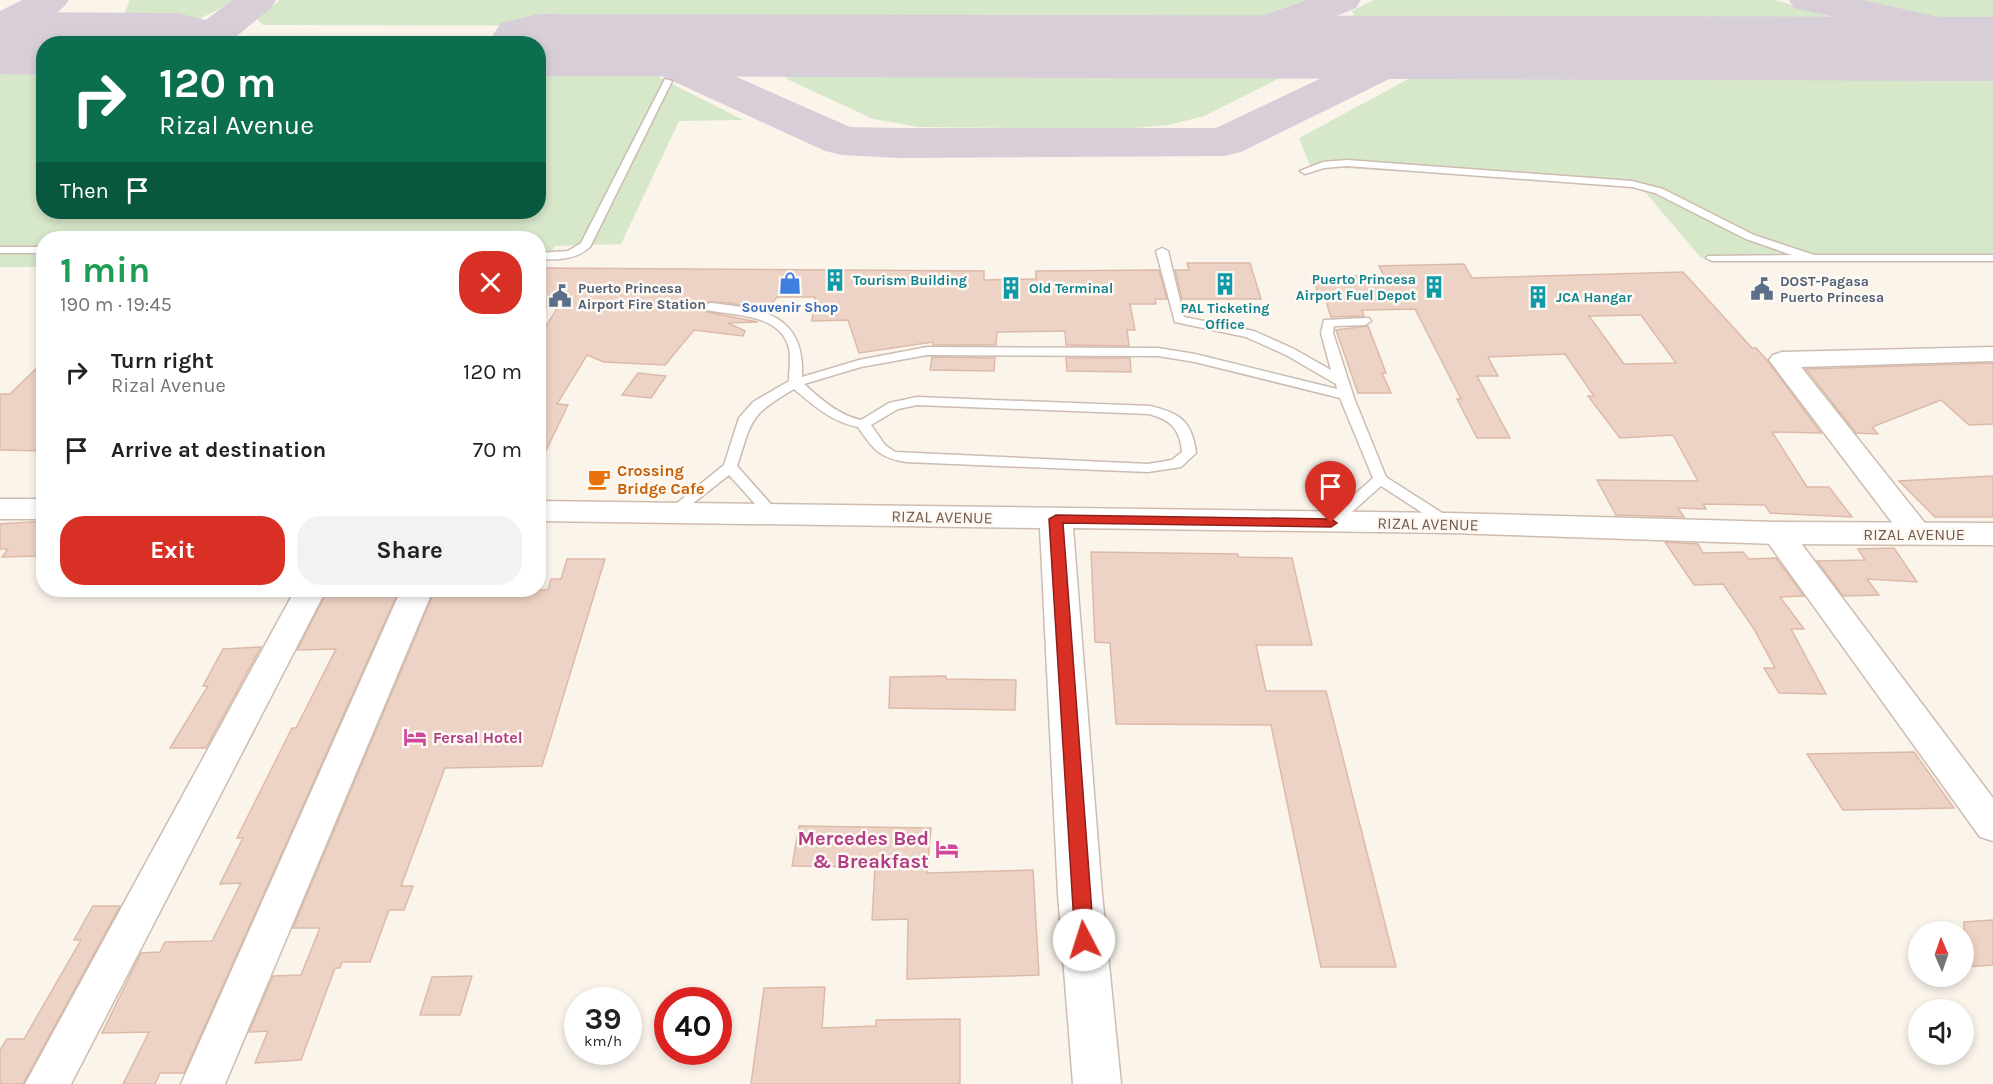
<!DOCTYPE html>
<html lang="en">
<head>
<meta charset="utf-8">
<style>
  :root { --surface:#fff; --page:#f2f2f2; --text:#202124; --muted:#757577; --accent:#d93025 }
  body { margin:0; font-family:Karla,sans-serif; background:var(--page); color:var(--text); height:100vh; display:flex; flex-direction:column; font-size:22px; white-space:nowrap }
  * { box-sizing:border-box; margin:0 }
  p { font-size:20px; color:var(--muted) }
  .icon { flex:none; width:33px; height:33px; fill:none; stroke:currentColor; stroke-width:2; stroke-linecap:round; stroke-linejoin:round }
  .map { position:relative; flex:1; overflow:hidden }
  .drawer { position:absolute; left:36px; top:231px; width:510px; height:366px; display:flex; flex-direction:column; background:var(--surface); border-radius:24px; box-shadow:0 3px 9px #0003 }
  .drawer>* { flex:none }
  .guide { position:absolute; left:36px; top:36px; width:510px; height:183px; border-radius:24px; box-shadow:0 3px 9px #0003; background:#0b6e4f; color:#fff; overflow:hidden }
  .needle { width:39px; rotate:358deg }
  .tools { position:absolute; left:1908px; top:921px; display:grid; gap:12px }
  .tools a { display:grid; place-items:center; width:66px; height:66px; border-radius:50%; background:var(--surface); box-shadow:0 3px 9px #0003; font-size:30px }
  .speed { position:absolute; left:564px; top:987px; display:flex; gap:12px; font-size:30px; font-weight:700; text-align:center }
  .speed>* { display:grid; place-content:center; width:78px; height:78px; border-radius:50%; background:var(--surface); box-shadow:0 3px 9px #0003; line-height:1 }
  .speed small { font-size:15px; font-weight:400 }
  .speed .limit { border:9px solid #d22; background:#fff; color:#111 }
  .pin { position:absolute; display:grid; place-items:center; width:51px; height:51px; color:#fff; margin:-62px -26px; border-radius:50% 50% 50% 0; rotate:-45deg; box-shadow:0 0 6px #0007 }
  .pin .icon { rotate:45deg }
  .me { position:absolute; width:66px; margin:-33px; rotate:355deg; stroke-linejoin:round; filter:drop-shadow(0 0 4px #0008) }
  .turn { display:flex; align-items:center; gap:21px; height:126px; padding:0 24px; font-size:27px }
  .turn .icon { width:78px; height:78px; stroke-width:2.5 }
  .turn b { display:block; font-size:42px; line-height:51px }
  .then { display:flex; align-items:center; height:57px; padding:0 24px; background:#0003; gap:12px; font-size:22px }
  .round { display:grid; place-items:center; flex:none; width:63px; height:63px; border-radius:24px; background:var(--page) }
  .overview { display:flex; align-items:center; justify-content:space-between; height:102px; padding:0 24px }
  h1 { font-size:36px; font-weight:700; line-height:45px; color:#1e9e55 }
  .primary-button { display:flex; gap:12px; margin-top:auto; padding:12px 24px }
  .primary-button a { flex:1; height:69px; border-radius:24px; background:var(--accent); color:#fff; font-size:24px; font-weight:700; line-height:69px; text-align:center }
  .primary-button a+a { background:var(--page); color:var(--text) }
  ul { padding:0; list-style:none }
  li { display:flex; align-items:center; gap:18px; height:78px; padding:0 24px }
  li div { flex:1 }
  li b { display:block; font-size:22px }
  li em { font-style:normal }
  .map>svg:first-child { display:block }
</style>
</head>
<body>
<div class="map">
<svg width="1993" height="1084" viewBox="0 0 1993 1084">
  <rect width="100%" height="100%" fill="#faf4eb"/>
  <g fill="#d7e7ca">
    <path d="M130 0H232C196 27 172 25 129 25L125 12Z"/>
    <path d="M280 0H1307L1231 27 263 25 258 20 259 17Z"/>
    <path d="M1374 0H1774L1825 14 1835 24 1809 29 1395 27 1374 26 1355 18 1352 11Z"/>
    <path d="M1846 0H1993V27L1948 22Z"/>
    <path d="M0 63H43L44 212H538L539 65 639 67 743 120 679 121 621 244 555 246 543 265H539L538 238H44L43 267H0Z"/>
    <path d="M823 66 1249 68 1271 71 1280 78 1204 116 1169 125 1124 129 919 127 873 119 787 79V75L797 69Z"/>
    <path d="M1449 68 1993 71V260L1701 258 1640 186 1310 166 1299 138 1414 76Z"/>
  </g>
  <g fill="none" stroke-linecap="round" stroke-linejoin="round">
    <g fill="#d8ced8" fill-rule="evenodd">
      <path d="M22 0H69C55 21 24 31 0 37V11Z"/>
      <path d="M232 0H276L271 8 227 44H180L186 35Z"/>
      <path d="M1307 0H1361L1356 8 1281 39 1229 56 1214 60 1199 56 1193 47 1199 38Z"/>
      <path d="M1789 0H1862L1993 29V53L1794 8Z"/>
      <path d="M629 32 644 36 850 127 899 128H1216L1404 39 1419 35 1434 39 1440 48 1434 57 1241 152 1224 156 899 158 842 155 825 151 614 54 608 45 614 36Z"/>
    </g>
    <g fill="#d8ced8" fill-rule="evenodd">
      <path d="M0 12 177 13 214 22 229 44H44V75L0 74Z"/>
      <path d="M538 14 1993 17V81L538 76V44H487L501 23Z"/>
    </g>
  </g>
  <g fill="#edd3c5" stroke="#ddbaa8" stroke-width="1.5" fill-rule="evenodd">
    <path d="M1187 263H1250L1261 299H1182L1175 270H1189Z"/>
    <path d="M1464 264 1472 278 1683 272 1752 348H1756L1767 360 1821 433 1772 432 1807 487H1829L1852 517 1770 513 1765 505 1703 504 1706 509 1678 508 1684 517 1616 515 1597 480 1698 481 1673 435 1620 438 1588 396H1594L1565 354 1488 357 1498 376H1477L1510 438H1477L1457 399H1461L1415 309 1362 310 1364 316 1331 317 1325 298H1320L1312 276H1384L1379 266ZM1641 315 1676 363 1624 364 1589 316Z"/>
    <path d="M538 268 984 271V280L1036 279V271L1159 270 1167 299H1155L1156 304H1130L1135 330H1127L1129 346 1066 345 1065 331 997 332 996 345H933V342L859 353 848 320 812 321 815 297H777L766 311 730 303 706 302 707 312 758 322 728 323 745 331 743 336 694 330 665 365 604 362 587 355 557 404 568 405 538 467V339L558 307H538Z"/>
    <path d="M1368 326 1386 373H1382L1391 393H1358L1336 330Z"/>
    <path d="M932 357 995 358 994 371 930 370Z"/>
    <path d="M1066 358H1130L1131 372 1067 371Z"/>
    <path d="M44 361V451L0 450V394H10Z"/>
    <path d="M1993 363V424L1969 425 1941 400 1872 427 1878 434 1856 433 1806 369Z"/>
    <path d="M638 373 666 376 651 398 622 395Z"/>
    <path d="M1993 476V517H1935L1899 481Z"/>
    <path d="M44 521V556L2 557 8 549H0V524Z"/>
    <path d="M1665 542 1698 544 1703 553 1743 552 1749 559 1776 558 1804 596 1780 597 1804 629H1791L1826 694 1779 693 1764 668H1775L1754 629 1723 584 1694 585Z"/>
    <path d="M1894 548 1917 582 1867 579 1879 595 1843 596 1817 561 1865 560 1858 549Z"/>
    <path d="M1091 552 1238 554V557L1292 558 1312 645H1256L1266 691H1326L1396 967H1321L1271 725 1116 724 1110 643 1095 642Z"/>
    <path d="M567 559H605L542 766 445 768 401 886H413L404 910H389L370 962H342L340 968H335L301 1060 255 1063 268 1031 249 1032 273 976 301 975 320 928H293L435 590H548L551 579H561Z"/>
    <path d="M328 590H399L184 1073H160L155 1084H123L149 1032 102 1033 141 953 160 952 165 942 212 941 241 883 220 884 243 838H237L292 728H296L336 649 297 650Z"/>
    <path d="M261 647 206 748H170L208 686H203L223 649Z"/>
    <path d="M946 676V679L1016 680 1015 710 889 708 890 677Z"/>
    <path d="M1914 752 1954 808 1843 810 1807 754Z"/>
    <path d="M799 826 931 828 927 873 1033 870 1039 975 907 979 908 919 872 920 875 867 792 866Z"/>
    <path d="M93 906H120L23 1084H0V1050L7 1039H24L81 940H74Z"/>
    <path d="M1993 920V965L1964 967V922Z"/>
    <path d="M472 976 460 1015H420L432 977Z"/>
    <path d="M825 987 822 1028 876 1026V1020L960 1019V1084H751L764 988Z"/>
  </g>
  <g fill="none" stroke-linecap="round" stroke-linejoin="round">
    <g stroke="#ccbcb1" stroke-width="3">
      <g id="lane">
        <path d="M665 79 672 81 590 247C576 260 557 260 538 259V253L568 251 581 243Z"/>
        <path d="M1347 160 1632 181 1663 189 1754 235 1814 255H1993V261H1712L1706 258 1708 256 1792 255 1746 239 1655 193 1632 187 1347 166 1324 168 1305 174 1300 171 1323 162Z"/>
        <rect x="0" y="247" width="44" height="6"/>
        <path d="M1162 248 1168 251 1184 317 1254 331 1294 349 1331 370 1321 333 1324 320 1369 318 1371 321 1365 325 1334 326 1333 333 1354 398 1386 477 1453 520 1455 523 1453 526H1443L1381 486 1336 526H1326L1324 523 1326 520 1373 478 1340 398 1195 362 1158 356 927 355 861 367 804 384C821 399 838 415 861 420L889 403 917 397 1150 406C1180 413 1192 421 1196 453L1181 467 1148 472 906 462C878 457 874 450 858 427 832 422 814 406 794 389 749 416 753 417 737 466L777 511 779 514 777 517H767L729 475 678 515 673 517 666 512 724 465 739 418 753 402 789 381C789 370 791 359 789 348 780 313 734 316 707 310V304L711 303C763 309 805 314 802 377L859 360 927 347 1158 348 1195 354 1337 389 1336 384 1286 355 1246 337 1175 322 1156 251ZM917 405 1149 414C1171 420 1180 429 1182 452L1172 460 1148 464 895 452 885 445 871 425 898 409Z"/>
      </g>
    </g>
    <g stroke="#ccbcb1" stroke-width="3">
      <g id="street">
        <path d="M1993 347V361L1801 367 1928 527 1932 534 1928 541 1917 544 1906 541 1769 360 1773 355 1782 352Z"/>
        <path d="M1777 523 1788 526 1993 798V841L1980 837 1766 540 1762 533 1766 526Z"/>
        <path d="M295 590H326L71 1084H25Z"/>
        <path d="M401 590H433L225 1084H181Z"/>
      </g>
    </g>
    <g stroke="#cebcaf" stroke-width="3">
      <g id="secondary">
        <rect x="0" y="499" width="44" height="20"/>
        <path d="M538 501 1449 513 1777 522 1993 523V545L1777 544 1449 533 1073 528 1102 894 1121 1084H1073L1058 894 1040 528 538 521Z"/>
      </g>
    </g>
    <use href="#lane" fill="#fff" fill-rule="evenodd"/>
    <use href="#street" fill="#fff" fill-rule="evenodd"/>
    <use href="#secondary" fill="#fff" fill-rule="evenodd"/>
  </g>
  <path fill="#d93025" stroke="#8d1f18" stroke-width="1.5" d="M1056 515 1331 519 1337 523 1331 527 1063 523 1094 940 1091 945 1084 948 1078 945 1075 940 1049 519Z"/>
  <defs>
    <g id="building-bare" transform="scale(1.8)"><path d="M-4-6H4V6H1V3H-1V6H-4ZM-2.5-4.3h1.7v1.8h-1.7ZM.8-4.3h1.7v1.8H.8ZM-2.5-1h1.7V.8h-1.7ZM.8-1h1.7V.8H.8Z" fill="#0f9aa8" stroke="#fdf8f1" stroke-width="2.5" paint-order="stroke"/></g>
    <g id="shop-bare" transform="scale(1.8)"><path d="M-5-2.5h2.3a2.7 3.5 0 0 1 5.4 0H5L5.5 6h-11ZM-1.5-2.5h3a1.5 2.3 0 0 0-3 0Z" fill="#3f7fe0" stroke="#fdf8f1" stroke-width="2.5" paint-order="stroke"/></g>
    <g id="civic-bare" transform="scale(1.8)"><path d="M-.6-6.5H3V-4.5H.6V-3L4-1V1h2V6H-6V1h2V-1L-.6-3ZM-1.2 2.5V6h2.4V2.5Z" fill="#5c6f8a" stroke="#fdf8f1" stroke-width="2.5" paint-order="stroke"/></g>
    <g id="cafe-bare" transform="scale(1.8)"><path d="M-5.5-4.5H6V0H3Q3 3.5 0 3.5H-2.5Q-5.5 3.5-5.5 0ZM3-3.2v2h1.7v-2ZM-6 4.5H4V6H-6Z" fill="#e8710a" stroke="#fdf8f1" stroke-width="2.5" paint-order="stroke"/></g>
    <g id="hotel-bare" transform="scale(1.8)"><path d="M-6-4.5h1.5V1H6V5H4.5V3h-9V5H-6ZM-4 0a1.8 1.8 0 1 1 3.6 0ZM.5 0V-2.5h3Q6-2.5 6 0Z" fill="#d1479c" stroke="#fdf8f1" stroke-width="2.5" paint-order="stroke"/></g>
  </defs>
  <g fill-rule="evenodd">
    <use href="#building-bare" x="835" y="280"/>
    <use href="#shop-bare" x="790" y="283"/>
    <use href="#building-bare" x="1225" y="284"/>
    <use href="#building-bare" x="1434" y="287"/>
    <use href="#building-bare" x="1011" y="288"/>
    <use href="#civic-bare" x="1762" y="289"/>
    <use href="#civic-bare" x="560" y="296"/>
    <use href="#building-bare" x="1538" y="297"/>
    <use href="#cafe-bare" x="599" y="479"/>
    <use href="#hotel-bare" x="415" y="737"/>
    <use href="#hotel-bare" x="947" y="849"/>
  </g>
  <g text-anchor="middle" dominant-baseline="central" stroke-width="5" stroke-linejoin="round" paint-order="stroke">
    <g font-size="14" font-weight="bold" fill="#0d838f" stroke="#fdf8f1" text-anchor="start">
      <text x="1416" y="279" text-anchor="end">Puerto Princesa<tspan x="1416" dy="16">Airport Fuel Depot</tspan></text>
      <text x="853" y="280">Tourism Building</text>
      <text x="1029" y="288">Old Terminal</text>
      <text x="1556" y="297">JCA Hangar</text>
      <text x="1225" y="308" text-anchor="middle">PAL Ticketing<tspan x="1225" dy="16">Office</tspan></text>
    </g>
    <g font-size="14" font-weight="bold" fill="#4e5e75" stroke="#fdf8f1" text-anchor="start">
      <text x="1780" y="281">DOST-Pagasa<tspan x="1780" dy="16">Puerto Princesa</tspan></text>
      <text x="578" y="288">Puerto Princesa<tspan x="578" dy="16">Airport Fire Station</tspan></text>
    </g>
    <g font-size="14" font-weight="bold" fill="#366cbe" stroke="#fdf8f1">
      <text x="790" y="307">Souvenir Shop</text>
    </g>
    <g font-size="16" font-weight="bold" fill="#c56008" stroke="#fdf8f1" text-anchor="start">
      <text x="617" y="470">Crossing<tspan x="617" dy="18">Bridge Cafe</tspan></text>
    </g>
    <g font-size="16" fill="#735b50" stroke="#fdf8f1">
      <text transform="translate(942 517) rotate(1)">RIZAL AVENUE</text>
      <text transform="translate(1428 524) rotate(1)">RIZAL AVENUE</text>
      <text x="1914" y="534">RIZAL AVENUE</text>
    </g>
    <g font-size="16" font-weight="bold" fill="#b23c85" stroke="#fdf8f1" text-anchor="start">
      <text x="433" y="737">Fersal Hotel</text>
    </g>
    <g font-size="20" font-weight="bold" fill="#b23c85" stroke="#fdf8f1" text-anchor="end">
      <text x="929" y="838">Mercedes Bed<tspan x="929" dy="23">&amp; Breakfast</tspan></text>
    </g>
  </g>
</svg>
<div class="tools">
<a><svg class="needle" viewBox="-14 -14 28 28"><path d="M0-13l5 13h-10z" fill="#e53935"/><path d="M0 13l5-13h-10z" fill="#757577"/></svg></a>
<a><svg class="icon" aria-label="sound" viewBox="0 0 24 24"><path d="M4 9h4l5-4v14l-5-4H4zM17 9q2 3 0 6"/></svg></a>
</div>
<div class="speed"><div>39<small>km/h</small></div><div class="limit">40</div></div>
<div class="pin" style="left:1331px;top:523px;background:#d93025"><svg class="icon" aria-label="arrive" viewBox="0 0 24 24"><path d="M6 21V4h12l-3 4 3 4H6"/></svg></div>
<svg class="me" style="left:1084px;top:940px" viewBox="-20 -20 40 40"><circle r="19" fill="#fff"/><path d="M0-13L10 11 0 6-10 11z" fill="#d93025"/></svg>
<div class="guide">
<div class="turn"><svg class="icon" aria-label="right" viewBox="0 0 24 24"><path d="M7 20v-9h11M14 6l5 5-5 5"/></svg><div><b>120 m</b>Rizal Avenue</div></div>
<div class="then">Then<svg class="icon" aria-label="arrive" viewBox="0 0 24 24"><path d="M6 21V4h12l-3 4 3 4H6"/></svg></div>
</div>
<section class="drawer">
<div class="overview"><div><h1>1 min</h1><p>190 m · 19:45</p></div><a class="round" style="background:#d93025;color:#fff"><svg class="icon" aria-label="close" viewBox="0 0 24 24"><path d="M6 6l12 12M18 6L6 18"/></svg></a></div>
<ul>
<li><svg class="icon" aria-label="right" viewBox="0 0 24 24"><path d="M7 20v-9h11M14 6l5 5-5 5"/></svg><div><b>Turn right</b><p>Rizal Avenue</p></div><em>120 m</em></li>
<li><svg class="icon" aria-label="arrive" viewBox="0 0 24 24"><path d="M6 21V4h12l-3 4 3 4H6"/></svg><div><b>Arrive at destination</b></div><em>70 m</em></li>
</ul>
<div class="primary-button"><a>Exit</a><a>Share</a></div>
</section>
</div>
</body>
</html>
